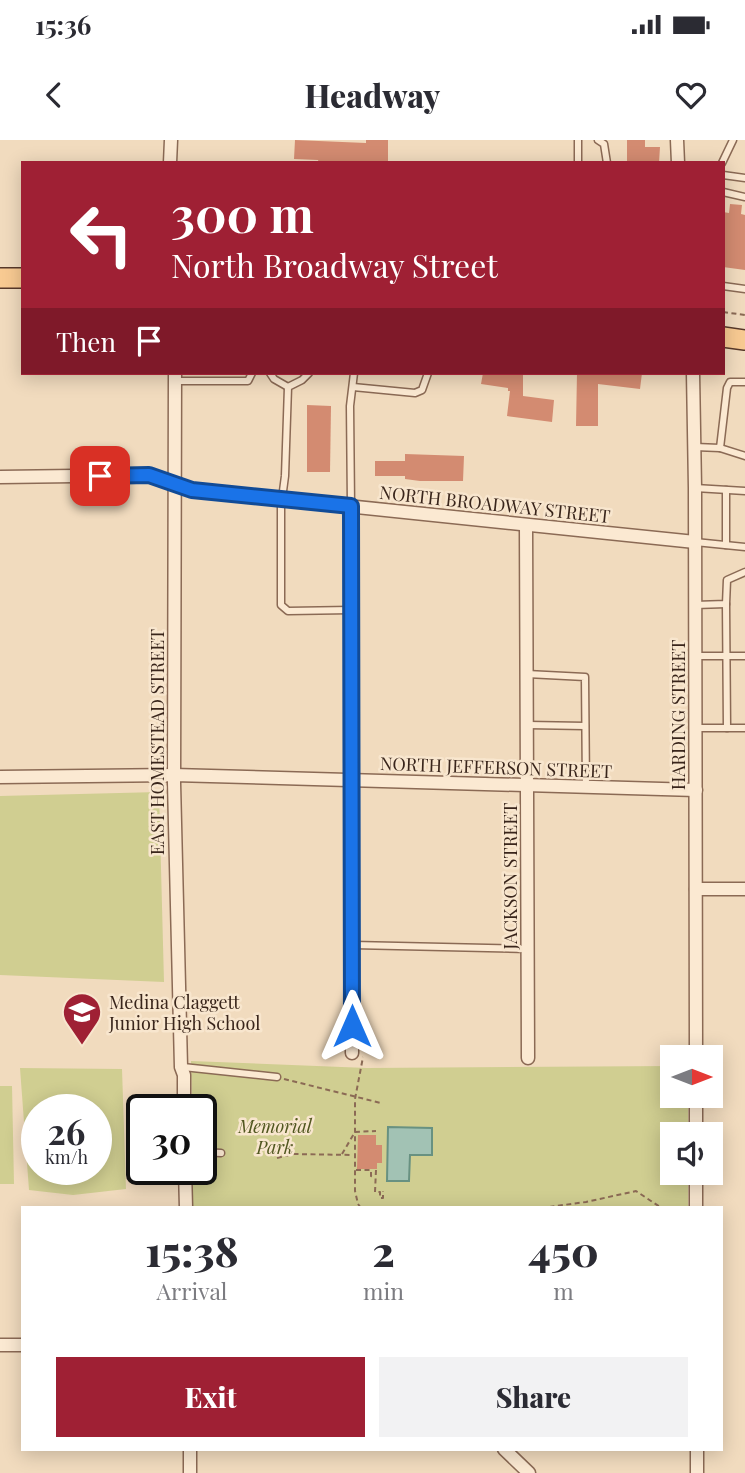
<!DOCTYPE html>
<html lang="en">
<head>
<meta charset="utf-8">
<style>
  :root { --surface:#fff; --page:#f2f2f3; --text:#2b2b33; --muted:#7c7c81; --accent:#9f2034 }
  body { margin:0; font-family:"Playfair Display",serif; background:var(--page); color:var(--text); height:100vh; display:flex; flex-direction:column; font-size:26px; white-space:nowrap }
  * { box-sizing:border-box; margin:0 }
  p { font-size:23px; color:var(--muted) }
  .icon { flex:none; width:38px; height:38px; fill:none; stroke:currentColor; stroke-width:2; stroke-linecap:round; stroke-linejoin:round }
  .map { position:relative; flex:1; overflow:hidden }
  .drawer { position:absolute; left:21px; top:1066px; width:702px; height:245px; display:flex; flex-direction:column; background:var(--surface); border-radius:0px; box-shadow:0 4px 18px #0003 }
  .drawer>* { flex:none }
  .banner { position:absolute; left:21px; top:21px; width:704px; height:214px; border-radius:0px; box-shadow:0 4px 18px #0003; background:#9f2034; color:#fff; overflow:hidden }
  .needle { width:46px; rotate:90deg }
  .controls { position:absolute; left:660px; top:905px; display:grid; gap:14px }
  .controls a { display:grid; place-items:center; width:63px; height:63px; border-radius:0px; background:var(--surface); box-shadow:0 4px 18px #0003; font-size:35px }
  .speed { position:absolute; left:21px; top:954px; display:flex; gap:14px; font-size:35px; font-weight:700; text-align:center }
  .speed>* { display:grid; place-content:center; width:91px; height:91px; border-radius:50%; background:var(--surface); box-shadow:0 4px 18px #0003; line-height:1 }
  .speed small { font-size:18px; font-weight:400 }
  .speed .limit { border:4px solid #111; border-radius:10px; background:#fff; color:#111 }
  .pin { position:absolute; display:grid; place-items:center; width:60px; height:60px; color:#fff; margin:-30px; border-radius:14px; box-shadow:0 4px 10px #0006 }
  .me { position:absolute; width:77px; margin:-38px; rotate:0deg; stroke-linejoin:round; filter:drop-shadow(0 0 5px #0008) }
  .turn { display:flex; align-items:center; gap:24px; height:147px; padding:0 35px; font-size:32px }
  .turn .icon { width:91px; height:91px; stroke-width:2.5 }
  .turn b { display:block; font-size:49px; line-height:60px }
  .then { display:flex; align-items:center; height:66px; padding:0 35px; background:#0003; gap:14px; font-size:26px }
  .eta { display:flex; justify-content:space-evenly; align-items:center; height:119px; text-align:center }
  .eta b { font-size:42px; font-weight:800; line-height:49px }
  .button { display:flex; gap:14px; margin-top:auto; padding:14px 35px }
  .button a { flex:1; height:80px; border-radius:0px; background:var(--accent); color:#fff; font-size:28px; font-weight:800; line-height:80px; text-align:center }
  .button a+a { background:var(--page); color:var(--text) }
  .status { display:flex; justify-content:space-between; align-items:center; height:49px; padding:0 35px; background:var(--surface); direction:ltr }
  .status svg { height:19px; fill:currentColor }
  header { display:flex; justify-content:space-between; align-items:center; height:91px; padding:0 35px; background:var(--surface); font-size:32px; font-weight:800 }
  .map>svg:first-child { display:block }
</style>
</head>
<body>
<div class="status"><b>15:36</b><svg viewBox="0 0 49 12"><path d="M0 12V9h3v3zM5 12V6h3v6zM10 12V3h3v9zM15 12V0h3v12zM26 1h20v11H26zM47 4h2v5h-2z"/></svg></div>
<header><svg class="icon" aria-label="back" viewBox="0 0 24 24"><path d="M15 5l-7 7 7 7"/></svg>Headway<svg class="icon" aria-label="heart" viewBox="0 0 24 24"><path d="M12 20l-8-8c-3-5 5-10 8-4 3-6 11-1 8 4z"/></svg></header>
<div class="map">
<svg width="745" height="1333" viewBox="0 0 745 1333">
  <rect width="100%" height="100%" fill="#f1dbbe"/>
  <g fill="#d0ce91" fill-rule="evenodd">
    <path d="M159 652 164 842 0 835V656Z"/>
    <path d="M191 921 367 928 672 926V956H688V994H672V1032L688 1033V1067H193V1029H201V970L192 969Z"/>
    <path d="M20 928 122 929 126 1049 73 1055 29 1050ZM37 970H96V1029H37Z"/>
    <path d="M0 946H12L14 1044H0Z"/>
  </g>
  <path fill="#a2c2b4" stroke="#689181" stroke-width="2" d="M388 987 432 988V1015H410L409 1041H387Z"/>
  <g fill="#d38b71">
    <path d="M295 0 366 3V0H388V23H319L318 20 294 19Z"/>
    <path d="M627 0H645V7H660L659 23H627Z"/>
    <path d="M730 64 742 65 741 74 745 75V130L723 127V72L729 73Z"/>
    <path d="M483 233H523V256L554 260 552 282 507 276 510 251H508V248L481 244Z"/>
    <path d="M577 233H642L640 249 598 244V286H576Z"/>
    <path d="M307 265 331 266 330 332H307Z"/>
    <path d="M405 314 464 316 463 341H420L405 339V336H375V321H405Z"/>
    <path d="M358 995H376V1005H382V1023H377V1029H357Z"/>
  </g>
  <g fill="none" stroke-linecap="round" stroke-linejoin="round">
    <g stroke="#8b6a55" stroke-width="9">
      <g id="lane">
        <path d="M578 0V23"/>
        <path d="M598 0 604 4 607 23"/>
        <path d="M722 23 733 0"/>
        <path d="M723 35 745 38"/>
        <path d="M723 52 745 57"/>
        <path d="M723 146 745 149"/>
        <path d="M270 233 274 239 288 247"/>
        <path d="M309 233 302 240 288 247 285 336 281 366V465L288 471 351 470"/>
        <path d="M175 241H248L252 233"/>
        <path d="M353 247 415 253 422 250 428 233"/>
        <path d="M695 307 720 308 727 248 730 242H745"/>
        <path d="M720 308 745 316"/>
        <path d="M695 348 745 351"/>
        <path d="M726 350V405"/>
        <path d="M351 366 350 266 354 233"/>
        <path d="M695 402 745 407"/>
        <path d="M726 464 727 588"/>
        <path d="M695 465 726 464 727 440 745 432"/>
        <path d="M696 516H745"/>
        <path d="M527 534 585 537 586 648"/>
        <path d="M528 585 585 586"/>
        <path d="M696 588H745"/>
        <path d="M353 805 528 809"/>
        <path d="M183 927 277 937"/>
        <path d="M201 1012 221 1013"/>
      </g>
    </g>
    <g stroke="#8b6a55" stroke-width="15">
      <g id="street">
        <path d="M677 0 678 23"/>
        <path d="M170 23 171 0"/>
        <path d="M175 233 174 643 181 927 184 935V970"/>
        <path d="M693 233 695 348 696 917"/>
        <path d="M0 337 150 335 192 350 695 402"/>
        <path d="M351 366 352 913"/>
        <path d="M526 386 528 918"/>
        <path d="M0 637 174 635 696 650"/>
        <path d="M696 749H745"/>
        <path d="M696 956V994"/>
        <path d="M185 1029 186 1068"/>
        <path d="M696 1032V1068"/>
        <path d="M0 1205H23"/>
        <path d="M190 1309V1333"/>
        <path d="M504 1309 529 1333"/>
        <path d="M697 1309V1333"/>
      </g>
    </g>
    <g stroke="#58392a" stroke-width="22">
      <g id="primary">
        <path d="M0 138H23"/>
        <path d="M723 197 745 200"/>
      </g>
    </g>
    <g stroke="#8b6a55" stroke-width="2" stroke-dasharray="5 3.5" stroke-linecap="butt">
      <path d="M723 172 745 175"/>
      <path d="M284 939 381 963"/>
      <path d="M342 1014 355 992 376 991"/>
      <path d="M277 1018 293 1014 353 1015"/>
      <path d="M356 1030H371V1036L375 1037"/>
      <path d="M376 1030 375 1052H380V1058H383V1051"/>
      <path d="M361 1068 358 1064 355 1051V959L363 917"/>
      <path d="M541 1068 586 1062 636 1051 660 1067 666 1068"/>
    </g>
    <use href="#lane" stroke="#fbe9d2" stroke-width="6"/>
    <use href="#street" stroke="#fbe9d2" stroke-width="12"/>
    <use href="#primary" stroke="#f8ca92" stroke-width="19"/>
  </g>
  <g fill="none" stroke-linecap="round" stroke-linejoin="round">
    <g stroke="#114b97" stroke-width="18">
      <path id="route" d="M100 336 149 335 192 350 351 366 352 886"/>
    </g>
    <use href="#route" stroke="#1a73e8" stroke-width="12"/>
  </g>
  <defs>
    <g id="school-pin" transform="scale(2.0125)"><path d="M0 17L-7.5 6A9.5 9.5 0 1 1 7.5 6Z" fill="#9f2034" stroke="#f8e6ce"/><path d="M0-5L7-2L0 1L-7-2ZM-4 1L0 2.5L4 1V4Q0 6-4 4Z" fill="#fff"/></g>
  </defs>
  <g fill-rule="evenodd">
    <use href="#school-pin" x="82" y="872"/>
  </g>
  <g text-anchor="middle" dominant-baseline="central" stroke-width="5" stroke-linejoin="round" paint-order="stroke">
    <g font-size="18" fill="#39251b" stroke="#f8e6ce">
      <text transform="translate(495 364) rotate(6)">NORTH BROADWAY STREET</text>
      <text transform="translate(678 575) rotate(-90)">HARDING STREET</text>
      <text transform="translate(157 602) rotate(-90)">EAST HOMESTEAD STREET</text>
      <text transform="translate(496 627) rotate(2)">NORTH JEFFERSON STREET</text>
      <text transform="translate(510 736) rotate(-90)">JACKSON STREET</text>
    </g>
    <g font-size="18" fill="#39251b" stroke="#f8e6ce" text-anchor="start">
      <text x="109" y="862">Medina Claggett<tspan x="109" dy="21">Junior High School</tspan></text>
    </g>
    <g font-size="18" font-style="italic" fill="#515720" stroke="#f8e6ce">
      <text x="275" y="986">Memorial<tspan x="275" dy="21">Park</tspan></text>
    </g>
  </g>
</svg>
<div class="controls">
<a><svg class="needle" viewBox="-14 -14 28 28"><path d="M0-13l5 13h-10z" fill="#e53935"/><path d="M0 13l5-13h-10z" fill="#7c7c81"/></svg></a>
<a><svg class="icon" aria-label="sound" viewBox="0 0 24 24"><path d="M4 9h4l5-4v14l-5-4H4zM17 9q2 3 0 6"/></svg></a>
</div>
<div class="speed"><div>26<small>km/h</small></div><div class="limit">30</div></div>
<div class="pin" style="left:100px;top:336px;background:#d93025"><svg class="icon" aria-label="arrive" viewBox="0 0 24 24"><path d="M6 21V4h12l-3 4 3 4H6"/></svg></div>
<svg class="me" style="left:352px;top:886px" viewBox="-20 -20 40 40"><path d="M0-17L14 15 0 8-14 15z" fill="#1a73e8" stroke="#fff" stroke-width="4"/></svg>
<div class="banner">
<div class="turn"><svg class="icon" aria-label="left" viewBox="0 0 24 24"><path d="M17 20v-9H6M10 6l-5 5 5 5"/></svg><div><b>300 m</b>North Broadway Street</div></div>
<div class="then">Then<svg class="icon" aria-label="arrive" viewBox="0 0 24 24"><path d="M6 21V4h12l-3 4 3 4H6"/></svg></div>
</div>
<section class="drawer">
<div class="eta">
<div><b>15:38</b><p>Arrival</p></div>
<div><b>2</b><p>min</p></div>
<div><b>450</b><p>m</p></div>
</div>
<div class="button"><a>Exit</a><a>Share</a></div>
</section>
</div>
</body>
</html>
